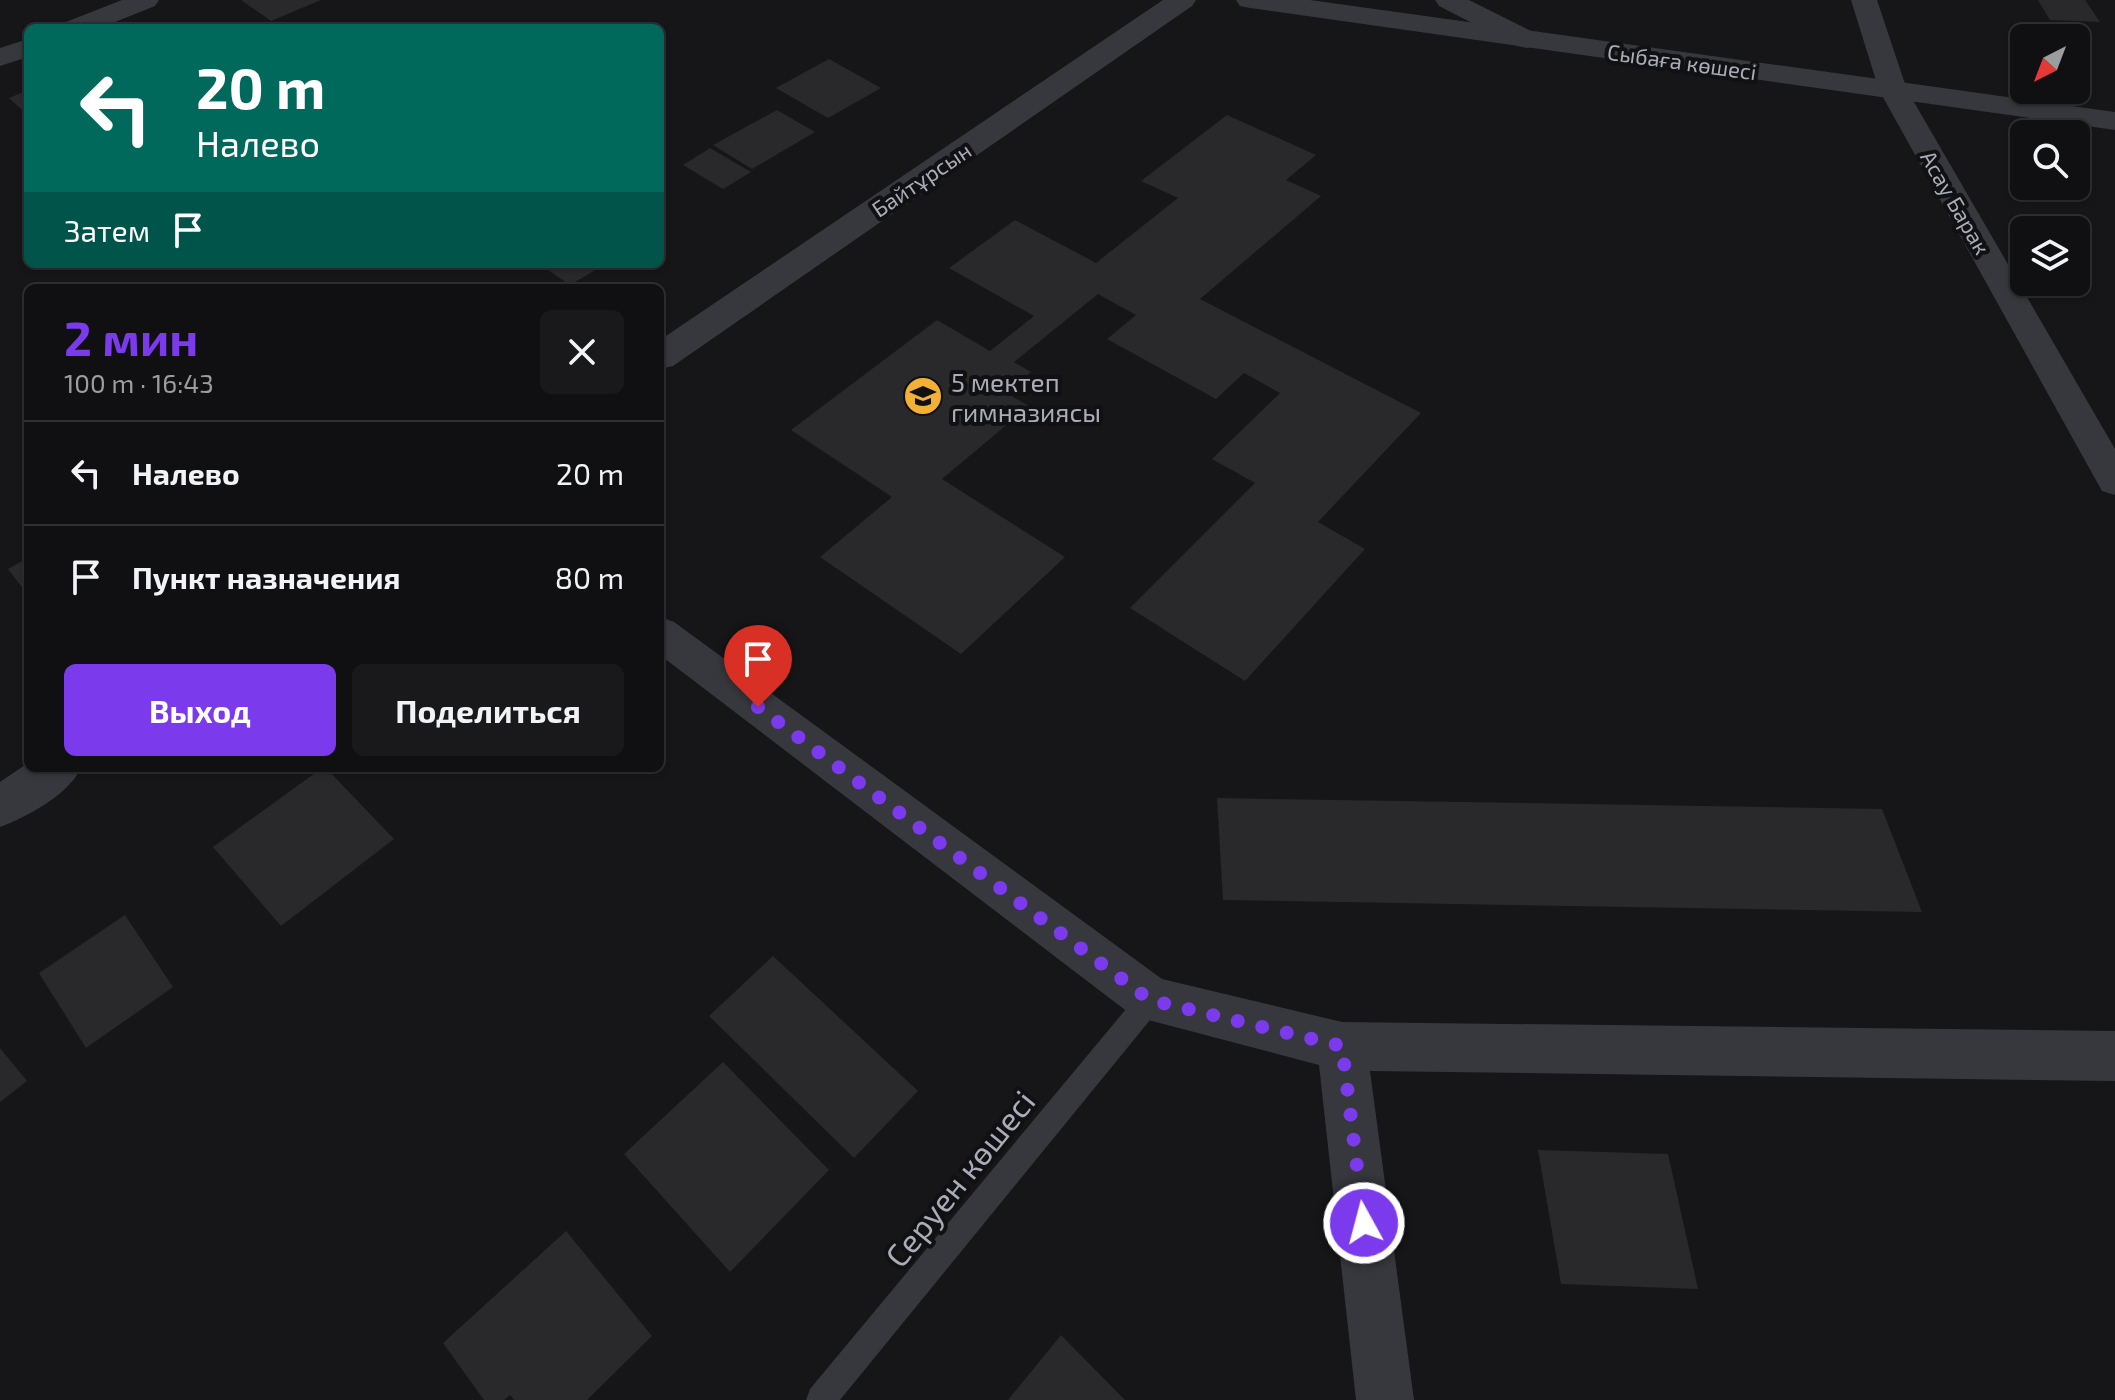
<!DOCTYPE html>
<html lang="ru">
<head>
<meta charset="utf-8">
<style>
  :root { --surface:#101012; --page:#19191b; --text:#f1f3f6; --muted:#9c9d9f; --line:#303032; --accent:#7c3aed }
  body { margin:0; font-family:"Exo 2",sans-serif; background:var(--page); color:var(--text); height:100vh; display:flex; flex-direction:column; font-size:30px; white-space:nowrap }
  * { box-sizing:border-box; margin:0 }
  p { font-size:26px; color:var(--muted) }
  .icon { flex:none; width:44px; height:44px; fill:none; stroke:currentColor; stroke-width:2; stroke-linecap:round; stroke-linejoin:round }
  .map { position:relative; flex:1; overflow:hidden }
  .details { position:absolute; left:24px; top:284px; width:640px; height:488px; display:flex; flex-direction:column; background:var(--surface); border-radius:12px; box-shadow:0 2px 6px #0004,0 0 0 2px var(--line) }
  .details>* { flex:none }
  .hud { position:absolute; left:24px; top:24px; width:640px; height:244px; border-radius:12px; box-shadow:0 2px 6px #0004,0 0 0 2px var(--line); background:#00695c; color:#fff; overflow:hidden }
  .needle { width:52px; rotate:222deg }
  .fabs { position:absolute; left:2010px; top:24px; display:grid; gap:16px }
  .fabs a { display:grid; place-items:center; width:80px; height:80px; border-radius:12px; background:var(--surface); box-shadow:0 2px 6px #0004,0 0 0 2px var(--line); font-size:40px }
  .pin { position:absolute; display:grid; place-items:center; width:68px; height:68px; color:#fff; margin:-82px -34px; border-radius:50% 50% 50% 0; rotate:-45deg; box-shadow:0 0 8px #0007 }
  .pin .icon { rotate:45deg }
  .me { position:absolute; width:88px; margin:-44px; rotate:353deg; stroke-linejoin:round; filter:drop-shadow(0 0 6px #0008) }
  .turn { display:flex; align-items:center; gap:28px; height:168px; padding:0 40px; font-size:36px }
  .turn .icon { width:104px; height:104px; stroke-width:2.5 }
  .turn b { display:block; font-size:56px; line-height:68px }
  .then { display:flex; align-items:center; height:76px; padding:0 40px; background:#0003; gap:16px; font-size:30px }
  .round { display:grid; place-items:center; flex:none; width:84px; height:84px; border-radius:12px; background:var(--page) }
  .headline { display:flex; align-items:center; justify-content:space-between; height:136px; padding:0 40px }
  h1 { font-size:48px; font-weight:700; line-height:60px; color:var(--accent) }
  .button { display:flex; gap:16px; margin-top:auto; padding:16px 40px }
  .button a { flex:1; height:92px; border-radius:12px; background:var(--accent); color:#fff; font-size:32px; font-weight:700; line-height:92px; text-align:center }
  .button a+a { background:var(--page); color:var(--text) }
  ul { padding:0; list-style:none }
  li { display:flex; align-items:center; gap:24px; height:104px; padding:0 40px; border-top:2px solid var(--line) }
  li div { flex:1 }
  li b { display:block; font-size:30px }
  li em { font-style:normal }
  .map>svg:first-child { display:block }
</style>
</head>
<body>
<div class="map">
<svg width="2115" height="1400" viewBox="0 0 2115 1400">
  <rect width="100%" height="100%" fill="#161618"/>
  <g fill="#29292c">
    <path d="M241 0H321L271 21Z"/>
    <path d="M2038 0H2085L2100 22 2050 20Z"/>
    <path d="M829 59 881 88 828 118 776 88Z"/>
    <path d="M28 90V115L9 98Z"/>
    <path d="M777 110 815 132 752 169 713 145Z"/>
    <path d="M1227 115 1316 155 1286 180 1321 196 1200 299 1421 413 1318 522 1365 549 1245 681 1130 608 1255 483 1212 459 1280 393 1244 373 1216 399 1107 339 1136 315 1098 294 1014 362 1031 372 1006 393 1029 406 942 479 1065 557 961 654 820 557 892 497 791 430 937 320 990 351 1034 316 949 268 1015 220 1096 263 1178 198 1141 181Z"/>
    <path d="M710 148 751 172 723 189 683 165Z"/>
    <path d="M539 264H605L570 285Z"/>
    <path d="M28 558V595L8 569Z"/>
    <path d="M322 768H326L394 839 281 926 213 847Z"/>
    <path d="M1217 798 1882 809 1922 912 1223 900Z"/>
    <path d="M125 915 173 987 86 1048 39 973Z"/>
    <path d="M773 956 918 1091 854 1158 709 1016Z"/>
    <path d="M0 1048 27 1081 0 1102Z"/>
    <path d="M723 1062 829 1170 730 1272 624 1154Z"/>
    <path d="M1538 1150 1668 1154 1698 1289 1561 1284Z"/>
    <path d="M566 1231 652 1336 587 1400H514L510 1395 504 1400H484L443 1343Z"/>
    <path d="M1061 1335 1125 1400H1008Z"/>
  </g>
  <g fill="none" stroke-linecap="round" stroke-linejoin="round">
    <path fill="#37383d" fill-rule="evenodd" d="M1150 988 1159 991 1163 1000 1159 1009 840 1400H806L810 1389 1141 991Z"/>
    <g fill="#37383d" fill-rule="evenodd">
      <path d="M122 0H159L155 6 100 28H62L66 22Z"/>
      <path d="M1435 0H1469L1537 34 1541 40 1537 46 1527 48 1517 46 1439 6Z"/>
      <path d="M1851 0H1877L1907 90 2115 449V495L2102 491 1879 90Z"/>
      <path d="M28 39V57L0 66V48Z"/>
      <path d="M660 617 674 622 1162 979 1342 1022 2115 1031V1081L1370 1071 1414 1400H1356L1319 1065 1133 1016 660 655Z"/>
    </g>
    <g fill="#37383d" fill-rule="evenodd">
      <path d="M1163 0H1196L1192 6 673 366 660 369V340Z"/>
      <path d="M1236 0H1310L2115 112V130L1250 8 1240 6Z"/>
      <path d="M28 763V768H81C68 795 27 817 0 827V782Z"/>
    </g>
  </g>
  <g fill="none" stroke-linecap="round" stroke-linejoin="round">
    <path stroke="#7c3aed" stroke-width="14" stroke-dasharray="0 25.2" d="M758 707 1150 1000 1342 1046 1364 1223"/>
  </g>
  <defs>
    <g id="school-disc" transform="scale(2)"><circle r="9.5" fill="#f2b134" stroke="#111113"/><path d="M0-5L7-2L0 1L-7-2ZM-4 1L0 2.5L4 1V4Q0 6-4 4Z" fill="#111"/></g>
  </defs>
  <g fill-rule="evenodd">
    <use href="#school-disc" x="923" y="396"/>
  </g>
  <g text-anchor="middle" dominant-baseline="central" stroke-width="8" stroke-linejoin="round" paint-order="stroke">
    <g font-size="22" fill="#a8adb8" stroke="#111113">
      <text transform="translate(1682 61) rotate(8)">Сыбаға көшесі</text>
      <text transform="translate(921 179) rotate(-34)">Байтұрсын</text>
      <text transform="translate(1956 202) rotate(60)">Асау Барак</text>
    </g>
    <g font-size="26" fill="#a8adb8" stroke="#111113" text-anchor="start">
      <text x="951" y="381">5 мектеп<tspan x="951" dy="30">гимназиясы</tspan></text>
    </g>
    <g font-size="32" fill="#a8adb8" stroke="#111113">
      <text transform="translate(959 1178) rotate(-51)">Серуен көшесі</text>
    </g>
  </g>
</svg>
<div class="fabs">
<a><svg class="needle" viewBox="-14 -14 28 28"><path d="M0-13l5 13h-10z" fill="#e53935"/><path d="M0 13l5-13h-10z" fill="#9c9d9f"/></svg></a>
<a><svg class="icon" aria-label="search" viewBox="0 0 24 24"><circle cx="10" cy="10" r="6"/><path d="M15 15l6 6"/></svg></a>
<a><svg class="icon" aria-label="layers" viewBox="0 0 24 24"><path d="M12 4l9 5-9 5-9-5zM3 14l9 5 9-5"/></svg></a>
</div>
<div class="pin" style="left:758px;top:707px;background:#d93025"><svg class="icon" aria-label="arrive" viewBox="0 0 24 24"><path d="M6 21V4h12l-3 4 3 4H6"/></svg></div>
<svg class="me" style="left:1364px;top:1223px" viewBox="-20 -20 40 40"><circle r="17" fill="#7c3aed" stroke="#fff" stroke-width="3"/><path d="M0-11L8 9 0 5-8 9z" fill="#fff"/></svg>
<div class="hud">
<div class="turn"><svg class="icon" aria-label="left" viewBox="0 0 24 24"><path d="M17 20v-9H6M10 6l-5 5 5 5"/></svg><div><b>20 m</b>Налево</div></div>
<div class="then">Затем<svg class="icon" aria-label="arrive" viewBox="0 0 24 24"><path d="M6 21V4h12l-3 4 3 4H6"/></svg></div>
</div>
<section class="details">
<div class="headline"><div><h1>2 мин</h1><p>100 m · 16:43</p></div><a class="round"><svg class="icon" aria-label="close" viewBox="0 0 24 24"><path d="M6 6l12 12M18 6L6 18"/></svg></a></div>
<ul>
<li><svg class="icon" aria-label="left" viewBox="0 0 24 24"><path d="M17 20v-9H6M10 6l-5 5 5 5"/></svg><div><b>Налево</b></div><em>20 m</em></li>
<li><svg class="icon" aria-label="arrive" viewBox="0 0 24 24"><path d="M6 21V4h12l-3 4 3 4H6"/></svg><div><b>Пункт назначения</b></div><em>80 m</em></li>
</ul>
<div class="button"><a>Выход</a><a>Поделиться</a></div>
</section>
</div>
</body>
</html>
